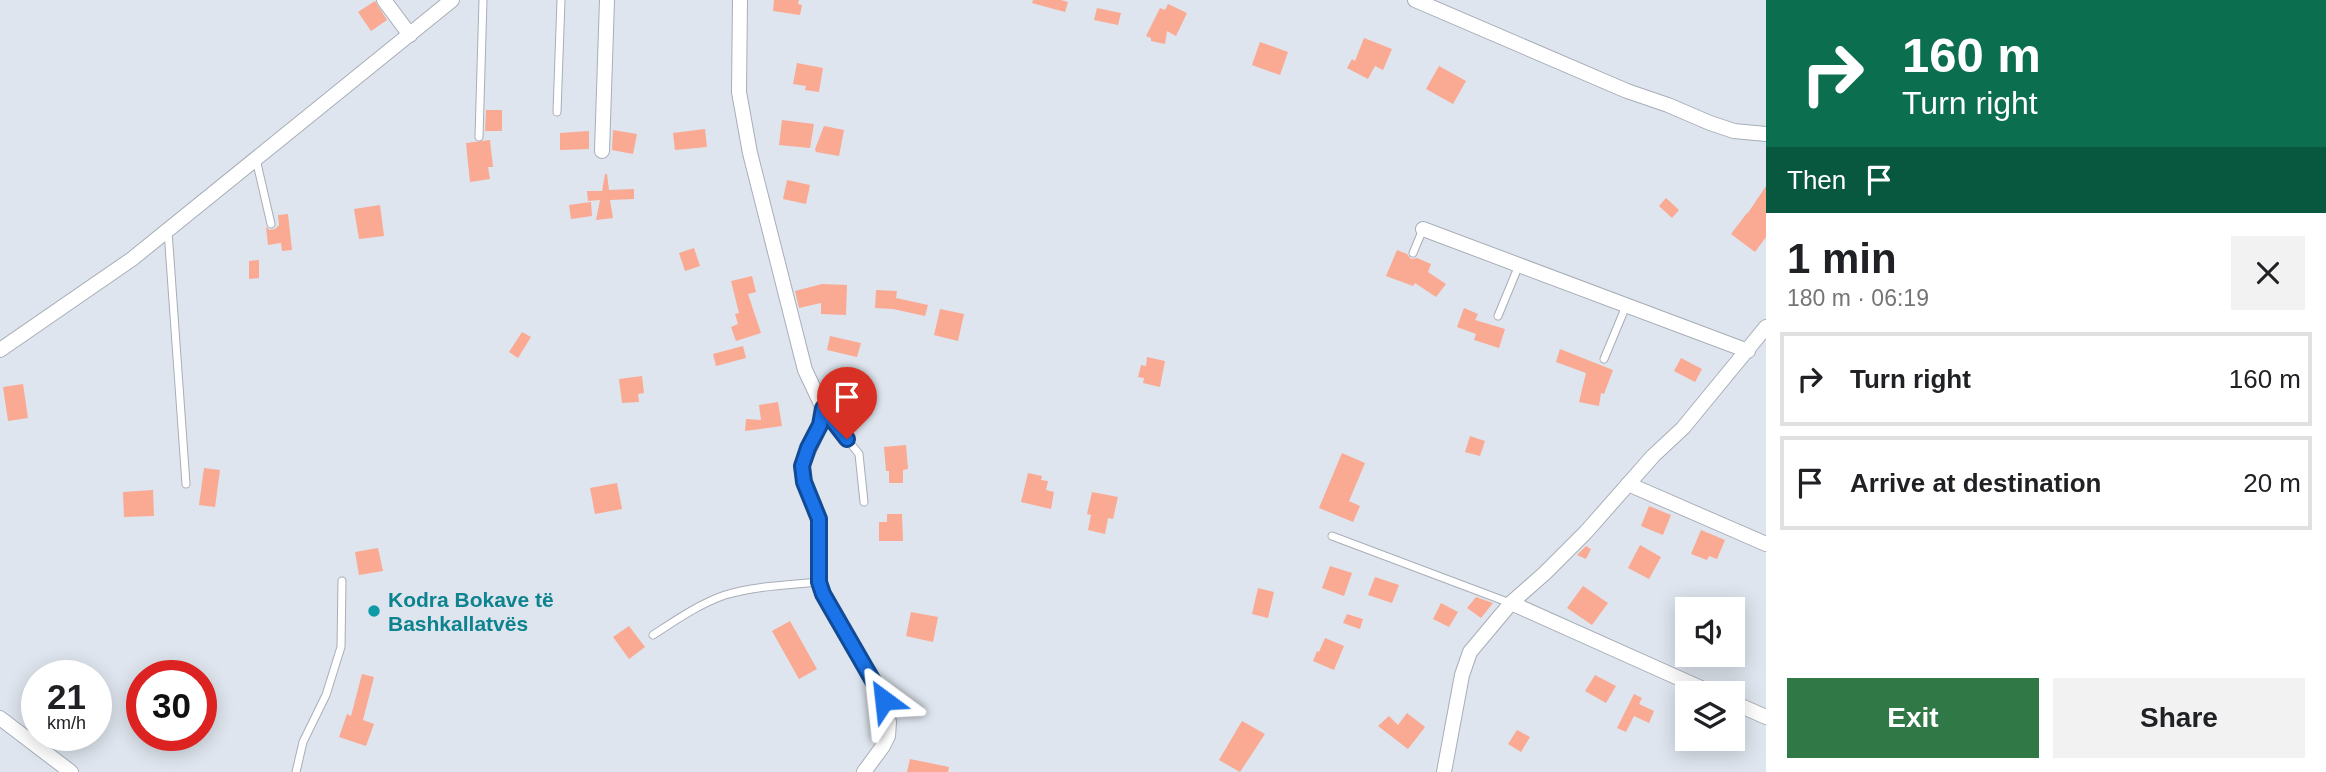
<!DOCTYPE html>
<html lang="en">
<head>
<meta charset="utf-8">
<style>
  :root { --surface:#fff; --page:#f2f2f2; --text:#202124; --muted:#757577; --line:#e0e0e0; --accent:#307947 }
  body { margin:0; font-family:Arial,sans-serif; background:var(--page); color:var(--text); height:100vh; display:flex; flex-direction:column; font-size:26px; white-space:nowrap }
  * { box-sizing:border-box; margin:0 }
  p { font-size:23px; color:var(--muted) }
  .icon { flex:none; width:38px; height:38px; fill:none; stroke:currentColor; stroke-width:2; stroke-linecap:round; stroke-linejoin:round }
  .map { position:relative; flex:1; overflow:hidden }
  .sheet { display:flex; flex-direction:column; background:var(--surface); width:560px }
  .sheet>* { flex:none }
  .banner { background:#0b6e4f; color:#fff; overflow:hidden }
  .tools { position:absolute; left:1675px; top:597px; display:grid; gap:14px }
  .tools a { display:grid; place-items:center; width:70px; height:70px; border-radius:0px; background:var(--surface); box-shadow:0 4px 18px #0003; font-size:35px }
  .speed { position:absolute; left:21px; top:660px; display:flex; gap:14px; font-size:35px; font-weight:700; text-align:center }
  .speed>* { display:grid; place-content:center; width:91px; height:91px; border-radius:50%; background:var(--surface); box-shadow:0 4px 18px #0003; line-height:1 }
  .speed small { font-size:18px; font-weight:400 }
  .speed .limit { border:10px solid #d22; background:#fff; color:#111 }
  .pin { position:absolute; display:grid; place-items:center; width:60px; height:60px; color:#fff; margin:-72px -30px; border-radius:50% 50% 50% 0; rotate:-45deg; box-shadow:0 0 7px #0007 }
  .pin .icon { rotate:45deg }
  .me { position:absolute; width:77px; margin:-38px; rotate:330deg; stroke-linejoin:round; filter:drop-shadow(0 0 5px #0008) }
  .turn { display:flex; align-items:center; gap:24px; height:147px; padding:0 21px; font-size:32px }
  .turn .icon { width:91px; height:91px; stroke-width:2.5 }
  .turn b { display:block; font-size:49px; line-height:60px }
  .then { display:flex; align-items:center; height:66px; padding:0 21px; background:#0003; gap:14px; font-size:26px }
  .round { display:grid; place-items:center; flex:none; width:74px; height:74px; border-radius:0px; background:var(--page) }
  .overview { display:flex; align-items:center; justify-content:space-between; height:119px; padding:0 21px }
  h1 { font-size:42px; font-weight:800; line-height:52px }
  .primary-button { display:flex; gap:14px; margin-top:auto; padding:14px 21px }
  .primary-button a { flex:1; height:80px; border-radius:0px; background:var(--accent); color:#fff; font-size:28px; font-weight:800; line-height:80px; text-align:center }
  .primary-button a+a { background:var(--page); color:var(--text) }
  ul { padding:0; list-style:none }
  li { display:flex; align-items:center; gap:21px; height:94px; margin:0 14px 10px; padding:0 7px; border:4px solid var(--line); border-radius:0px }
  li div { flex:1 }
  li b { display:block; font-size:26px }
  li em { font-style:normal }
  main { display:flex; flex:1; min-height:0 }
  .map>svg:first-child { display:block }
</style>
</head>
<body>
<main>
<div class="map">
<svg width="1766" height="772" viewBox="0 0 1766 772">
  <rect width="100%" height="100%" fill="#dee5ee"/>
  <g fill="#faa992">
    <path d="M774 0H799L798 4 802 5 800 15 773 11Z"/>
    <path d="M1033 0H1061L1068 2 1065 12 1032 3Z"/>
    <path d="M375 1 387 20 371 31 358 12Z"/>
    <path d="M1168 4 1187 13 1176 36 1167 31 1165 44 1151 41V38L1146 36 1160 8 1165 10Z"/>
    <path d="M1097 8 1121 13 1118 25 1094 20Z"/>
    <path d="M1364 38 1392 49 1383 70 1375 66 1368 79 1347 68 1352 59 1355 61Z"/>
    <path d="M1260 42 1288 52 1280 75 1252 65Z"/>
    <path d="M797 63 823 68 819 92 805 90 806 86 793 84Z"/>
    <path d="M1439 66 1466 81 1453 104 1426 89Z"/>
    <path d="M486 110H502V131H485Z"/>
    <path d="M782 120 814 124 810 148 779 145Z"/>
    <path d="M824 126 844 130 839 156 816 152 815 149Z"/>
    <path d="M705 129 707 147 675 150 673 133Z"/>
    <path d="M613 130 637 134 633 154 612 150Z"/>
    <path d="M589 131V149L560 150V133Z"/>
    <path d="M490 140 493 167H488L490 179 470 182 466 143Z"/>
    <path d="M605 174H607L609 190 634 189V199L610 200 613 218 596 220 600 200 588 201 587 191H602Z"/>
    <path d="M787 180 810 185 806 204 783 199Z"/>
    <path d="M1766 186V237L1755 252 1731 234 1747 213H1748Z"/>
    <path d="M1666 198 1679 210 1672 218 1659 206Z"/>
    <path d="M591 202 592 216 571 219 569 205Z"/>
    <path d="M380 205 384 236 359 239 354 209Z"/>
    <path d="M288 214 292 250 282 251 281 243 268 245 266 227 270 230 275 229 279 225 278 215Z"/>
    <path d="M694 248 700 266 685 271 679 253Z"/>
    <path d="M1397 250 1407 254 1411 259 1417 258 1431 264 1428 272 1446 284 1436 297 1415 283 1413 286 1386 276Z"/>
    <path d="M259 260V278L249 279V261Z"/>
    <path d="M752 276 756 292 748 294 761 333 736 341 731 327 738 324 735 314 739 313 731 281Z"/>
    <path d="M822 284 847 285 846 315 821 314V303L799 308 795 291Z"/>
    <path d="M876 290 897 291 896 298 928 305 925 316 893 309 875 308Z"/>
    <path d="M1464 308 1478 314 1475 320 1505 329 1499 348 1474 340 1476 334 1457 327Z"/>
    <path d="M940 309 964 314 958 341 934 335Z"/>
    <path d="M522 332 531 337 518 358 509 352Z"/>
    <path d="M830 336 861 343 857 357 827 350Z"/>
    <path d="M743 346 746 358 716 366 713 354Z"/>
    <path d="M1560 349 1613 370 1604 394 1601 393 1599 406 1579 402 1586 373 1556 362Z"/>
    <path d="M1147 357 1165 361 1160 387 1143 383 1144 378 1138 377 1141 365 1146 366Z"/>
    <path d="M1681 358 1702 369 1695 382 1674 371Z"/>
    <path d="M642 376 644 393 638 394 639 402 622 403 619 379Z"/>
    <path d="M23 384 28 418 8 421 3 387Z"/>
    <path d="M778 402 782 426 745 431 746 419 761 420 759 405Z"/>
    <path d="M1470 436 1485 441 1480 456 1465 452Z"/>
    <path d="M906 445 908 469 903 470V483H889V471H886L884 447Z"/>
    <path d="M1342 453 1365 463 1349 501 1360 506 1353 522 1319 508Z"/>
    <path d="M204 468 220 470 215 507 199 505Z"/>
    <path d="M1028 473 1042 476 1041 480 1048 481 1046 490 1054 492 1051 509 1021 502Z"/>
    <path d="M617 483 622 509 595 514 590 488Z"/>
    <path d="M153 490 154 516 124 517 123 492Z"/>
    <path d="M1092 492 1118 497 1113 519 1108 518 1105 534 1088 530 1091 515 1087 514Z"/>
    <path d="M1649 506 1671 515 1663 535 1641 526Z"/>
    <path d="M887 514H902L903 541H879V522H887Z"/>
    <path d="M1701 530 1725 540 1717 559 1709 556 1707 560 1691 554Z"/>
    <path d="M1640 545 1661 557 1649 579 1628 568Z"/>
    <path d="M1586 546 1591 549 1586 559 1577 555Z"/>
    <path d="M378 548 383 571 359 575 355 552Z"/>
    <path d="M1330 566 1352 573 1344 596 1322 588Z"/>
    <path d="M1375 577 1399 585 1392 603 1368 595Z"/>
    <path d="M1583 586 1608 603 1592 625 1567 608Z"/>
    <path d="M1258 588 1274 592 1268 618 1252 614Z"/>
    <path d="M1476 597 1493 603 1481 618 1467 608Z"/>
    <path d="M1441 603 1458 612 1449 627 1433 619Z"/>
    <path d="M911 612 938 617 933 642 906 636Z"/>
    <path d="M1347 614 1363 619 1360 629 1343 623Z"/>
    <path d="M790 621 817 669 799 679 772 631Z"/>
    <path d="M629 626 645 647 629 659 613 637Z"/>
    <path d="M1325 638 1344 646 1334 670 1313 661 1317 651 1319 652Z"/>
    <path d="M362 674 374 677 363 720 374 724 366 746 339 737 347 714 351 716Z"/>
    <path d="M1595 675 1616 686 1606 703 1585 691Z"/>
    <path d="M1634 694 1642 698 1639 704 1654 711 1649 723 1634 716 1626 732 1617 728Z"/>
    <path d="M1407 713 1425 727 1408 749 1378 726 1389 716 1398 725Z"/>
    <path d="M1242 721 1265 734 1240 772 1219 760Z"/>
    <path d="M1517 730 1530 737 1521 752 1508 744Z"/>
    <path d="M910 759 949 767 948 772H907Z"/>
  </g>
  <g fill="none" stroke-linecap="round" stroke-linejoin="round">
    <g stroke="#a8aeb7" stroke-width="9">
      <g id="service">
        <path d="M557 112 561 0"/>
        <path d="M479 137 483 0"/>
        <path d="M256 159 271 224"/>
        <path d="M168 231 186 484"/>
        <path d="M1413 253 1423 229"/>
        <path d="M1498 316 1519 265"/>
        <path d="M1604 359 1626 306"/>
        <path d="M823 409 859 454 864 502"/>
        <path d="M1332 536 1510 603"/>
        <path d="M653 635C676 620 699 604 725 595 755 586 787 585 818 582"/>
        <path d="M296 772 303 742 326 695 341 647 342 581"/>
      </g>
    </g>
    <g stroke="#a8aeb7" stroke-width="16">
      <g id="minor">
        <path d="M384 0 410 35"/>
        <path d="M740 0 739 92 750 153 805 370 823 408 820 425 802 466 804 482 819 519V582L828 605 884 700 889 722 888 736 883 746 864 772"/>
        <path d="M1415 0 1627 91 1668 105 1710 123 1734 131 1766 134"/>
        <path d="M602 151 607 0"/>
        <path d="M1423 229 1748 351"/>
        <path d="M0 350 132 259 452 0"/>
        <path d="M1628 484 1766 544"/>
        <path d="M1511 603 1712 693"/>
        <path d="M1732 702 1766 717"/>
        <path d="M0 718 71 772"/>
        <path d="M1444 772 1462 675 1470 652 1511 603 1545 573 1586 532 1653 456 1683 428 1766 327"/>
      </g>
    </g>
    <use href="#service" stroke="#fff" stroke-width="7"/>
    <use href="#minor" stroke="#fff" stroke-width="14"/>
  </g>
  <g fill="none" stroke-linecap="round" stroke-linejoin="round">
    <g stroke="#114b97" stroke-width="18">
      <path id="route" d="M847 439 823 408 820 425 808 448 802 466 804 482 819 519V582L823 594 884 700"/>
    </g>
    <use href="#route" stroke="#1a73e8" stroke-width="12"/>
  </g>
  <circle fill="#0f9aa8" stroke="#dee5ee" stroke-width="2.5" cx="374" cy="611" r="7"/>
  <g text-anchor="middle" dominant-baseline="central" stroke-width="5" stroke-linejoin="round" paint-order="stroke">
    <g font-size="21" font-weight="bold" fill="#0d838f" stroke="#dee5ee" text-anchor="start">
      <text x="388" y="599">Kodra Bokave të<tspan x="388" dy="24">Bashkallatvës</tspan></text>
    </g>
  </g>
</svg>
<div class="tools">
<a><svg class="icon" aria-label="sound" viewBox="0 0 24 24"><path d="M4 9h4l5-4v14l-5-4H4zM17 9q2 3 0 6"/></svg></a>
<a><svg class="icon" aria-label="layers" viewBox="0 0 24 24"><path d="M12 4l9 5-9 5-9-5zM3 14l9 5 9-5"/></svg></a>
</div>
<div class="speed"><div>21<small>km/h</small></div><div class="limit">30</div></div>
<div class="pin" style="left:847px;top:439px;background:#d93025"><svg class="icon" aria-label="arrive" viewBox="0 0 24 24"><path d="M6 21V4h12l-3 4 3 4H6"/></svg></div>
<svg class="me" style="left:884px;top:700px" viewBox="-20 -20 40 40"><path d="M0-17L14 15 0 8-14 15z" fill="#1a73e8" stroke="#fff" stroke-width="4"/></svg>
</div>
<section class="sheet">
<div class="banner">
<div class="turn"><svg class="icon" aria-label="right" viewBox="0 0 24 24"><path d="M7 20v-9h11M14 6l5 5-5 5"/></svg><div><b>160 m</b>Turn right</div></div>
<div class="then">Then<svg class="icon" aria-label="arrive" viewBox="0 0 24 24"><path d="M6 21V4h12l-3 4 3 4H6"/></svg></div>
</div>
<div class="overview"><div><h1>1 min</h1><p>180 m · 06:19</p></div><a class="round"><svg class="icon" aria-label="close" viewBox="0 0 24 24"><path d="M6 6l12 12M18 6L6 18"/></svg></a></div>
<ul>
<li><svg class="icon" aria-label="right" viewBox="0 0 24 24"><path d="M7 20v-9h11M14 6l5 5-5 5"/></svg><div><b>Turn right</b></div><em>160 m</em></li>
<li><svg class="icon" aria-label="arrive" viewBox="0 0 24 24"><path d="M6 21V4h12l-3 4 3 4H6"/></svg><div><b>Arrive at destination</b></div><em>20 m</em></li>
</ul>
<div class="primary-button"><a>Exit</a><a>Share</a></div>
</section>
</main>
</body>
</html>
